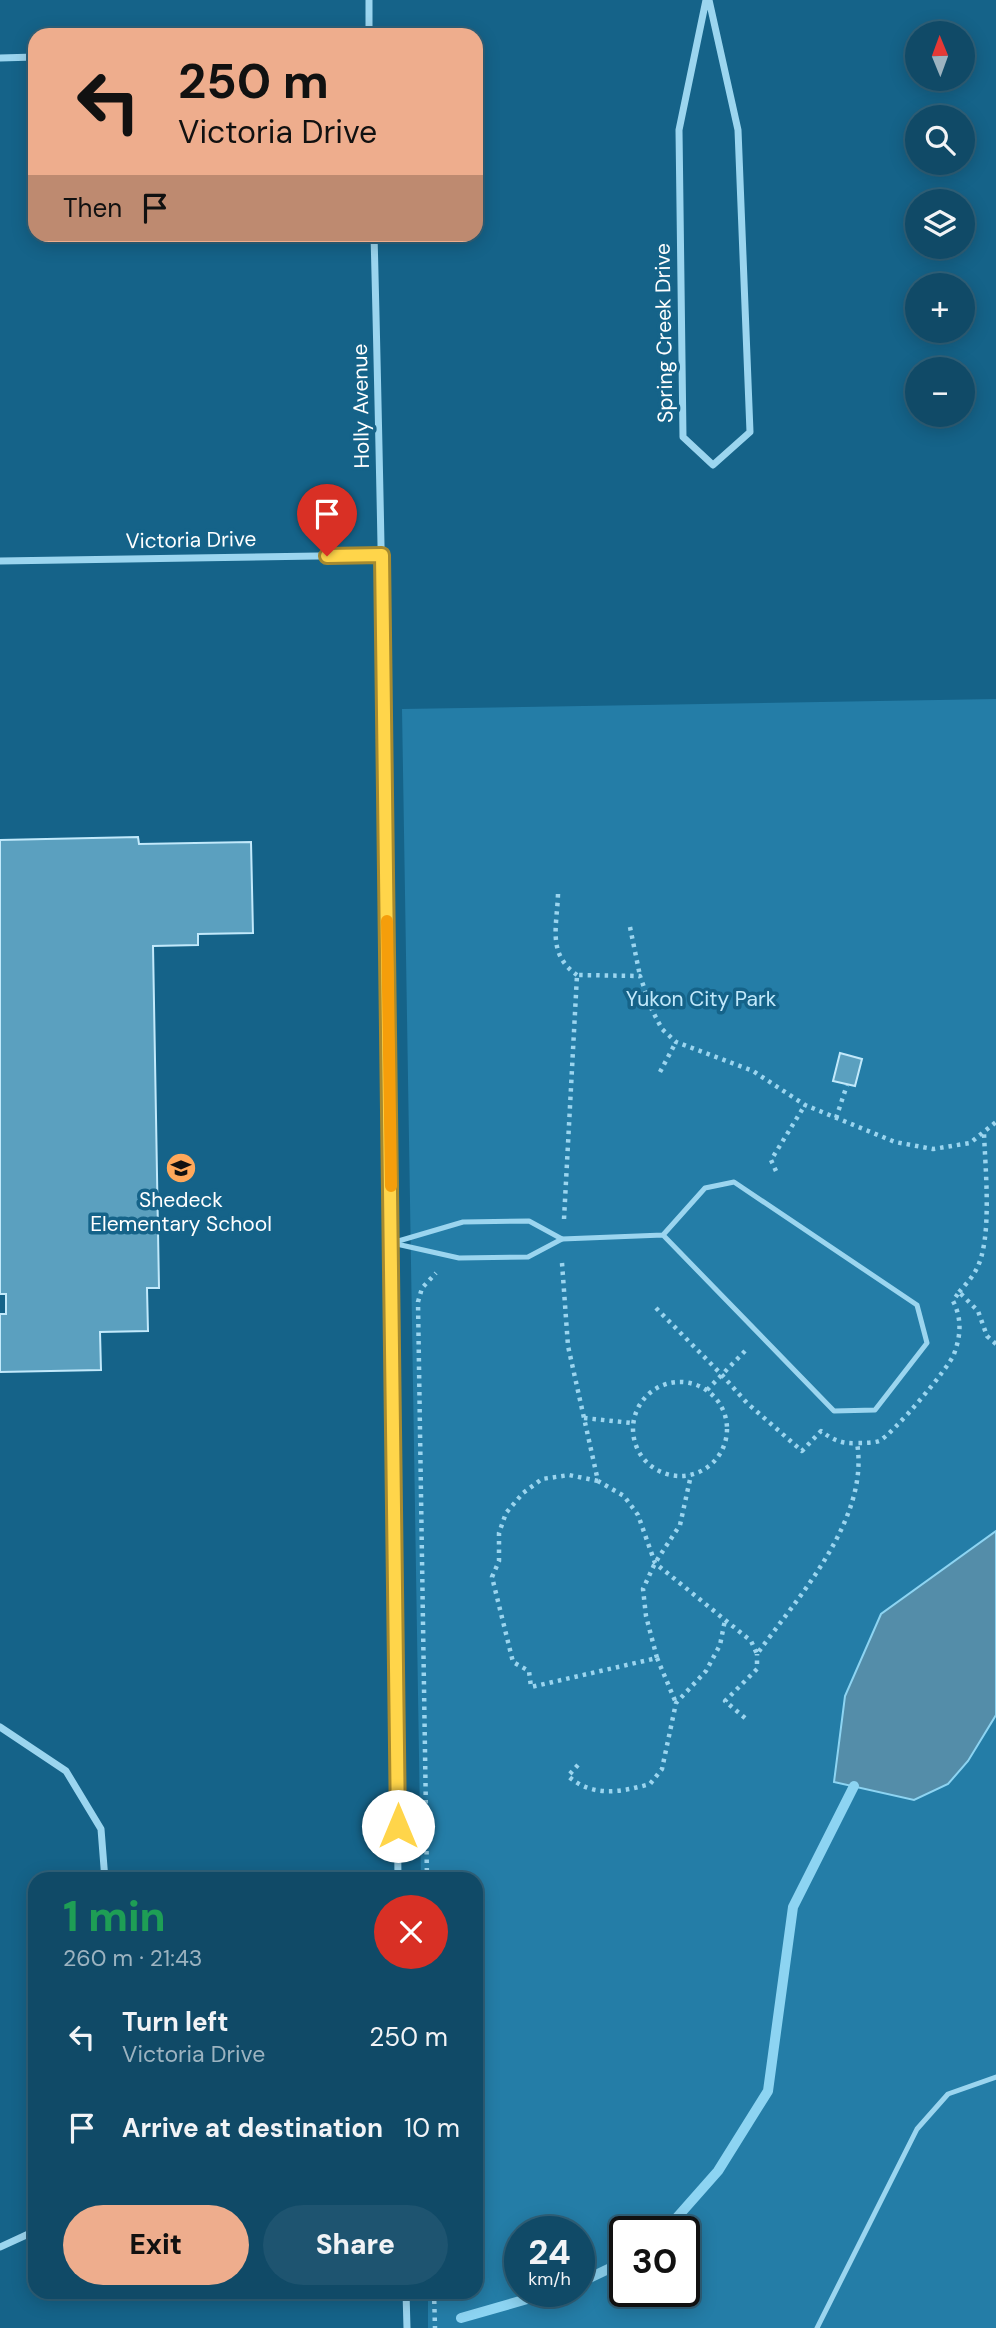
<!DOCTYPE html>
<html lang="en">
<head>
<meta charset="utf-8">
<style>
  :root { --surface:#104a67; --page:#1e5470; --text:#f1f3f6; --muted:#9cb3c0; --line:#30627b; --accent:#eead8d }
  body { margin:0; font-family:"DM Sans",sans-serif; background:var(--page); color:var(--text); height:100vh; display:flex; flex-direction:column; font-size:26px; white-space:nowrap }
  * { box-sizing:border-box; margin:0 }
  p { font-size:23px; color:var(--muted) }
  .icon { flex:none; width:38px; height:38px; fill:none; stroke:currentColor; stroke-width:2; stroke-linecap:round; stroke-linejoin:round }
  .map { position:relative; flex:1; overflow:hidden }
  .panel { position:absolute; left:28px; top:1872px; width:455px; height:427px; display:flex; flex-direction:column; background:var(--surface); border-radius:21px; box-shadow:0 4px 18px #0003,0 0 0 2px var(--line) }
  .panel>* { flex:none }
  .top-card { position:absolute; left:28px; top:28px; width:455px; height:214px; border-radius:21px; box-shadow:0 4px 18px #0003,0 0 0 2px var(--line); background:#eead8d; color:#111; overflow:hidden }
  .needle { width:46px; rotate:359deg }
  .controls { position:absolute; left:905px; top:21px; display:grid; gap:14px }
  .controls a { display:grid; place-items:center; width:70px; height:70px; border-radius:50%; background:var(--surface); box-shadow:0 4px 18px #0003,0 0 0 2px var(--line); font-size:35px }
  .speed { position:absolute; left:504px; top:2216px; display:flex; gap:14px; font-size:35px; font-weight:700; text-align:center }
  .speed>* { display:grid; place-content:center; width:91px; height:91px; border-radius:50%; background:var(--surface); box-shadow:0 4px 18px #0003,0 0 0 2px var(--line); line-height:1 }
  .speed small { font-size:18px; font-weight:400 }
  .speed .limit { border:4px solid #111; border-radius:10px; background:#fff; color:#111 }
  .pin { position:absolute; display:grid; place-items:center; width:60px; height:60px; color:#fff; margin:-72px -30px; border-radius:50% 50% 50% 0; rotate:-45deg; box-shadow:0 0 7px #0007 }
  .pin .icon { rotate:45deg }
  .me { position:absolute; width:77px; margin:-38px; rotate:0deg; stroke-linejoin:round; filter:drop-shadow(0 0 5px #0008) }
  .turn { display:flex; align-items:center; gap:24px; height:147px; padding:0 35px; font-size:32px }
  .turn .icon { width:91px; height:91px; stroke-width:2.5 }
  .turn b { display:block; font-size:49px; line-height:60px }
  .then { display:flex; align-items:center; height:66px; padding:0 35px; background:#0003; gap:14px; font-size:26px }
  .round { display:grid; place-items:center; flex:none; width:74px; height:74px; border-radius:37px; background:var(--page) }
  .overview { display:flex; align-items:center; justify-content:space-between; height:119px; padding:0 35px }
  h1 { font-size:42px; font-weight:800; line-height:52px; color:#1e9e55 }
  .button { display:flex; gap:14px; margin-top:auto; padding:14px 35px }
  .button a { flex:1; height:80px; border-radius:42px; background:var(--accent); color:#111; font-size:28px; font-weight:800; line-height:80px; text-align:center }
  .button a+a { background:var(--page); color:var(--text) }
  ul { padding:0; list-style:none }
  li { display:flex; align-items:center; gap:21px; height:91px; padding:0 35px }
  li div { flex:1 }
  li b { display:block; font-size:26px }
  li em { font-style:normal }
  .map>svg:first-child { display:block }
</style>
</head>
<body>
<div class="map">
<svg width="996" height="2328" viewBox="0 0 996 2328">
  <rect width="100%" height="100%" fill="#156389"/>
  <path fill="#247da7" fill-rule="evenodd" d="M996 699V2328H428V2293L476 2292V1880L421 1879 402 709ZM520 2231H579V2291H520ZM625 2231H684V2291H625Z"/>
  <path fill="#548da9" stroke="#8dd4f2" stroke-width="2" d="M996 1531V1715L968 1761 948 1784 914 1800 834 1782 845 1696 881 1614Z"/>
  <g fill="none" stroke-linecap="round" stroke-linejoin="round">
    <g stroke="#8dd4f2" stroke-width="10">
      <path d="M665 2231 718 2171 768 2091 793 1907 854 1786"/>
      <path d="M579 2283 625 2261"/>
      <path d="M461 2318 555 2291"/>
    </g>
  </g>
  <g fill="#5ba0bf" stroke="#c2e9fb" stroke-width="2">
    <path d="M138 837 139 844 251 842 253 933 198 934V945L153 946 159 1288H147L148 1331 100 1332 101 1370 0 1372V1314H6V1294H0V840Z"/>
    <path d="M840 1053 862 1059 855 1086 833 1081Z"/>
  </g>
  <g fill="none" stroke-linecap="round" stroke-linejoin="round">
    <g stroke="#9bd5ef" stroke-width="4.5" stroke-dasharray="3.5 5" stroke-linecap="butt">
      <path d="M558 894C557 927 547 954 577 975"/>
      <path d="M630 927 640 976"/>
      <path d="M660 1072 676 1042"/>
      <path d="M836 1118 847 1085"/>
      <path d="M776 1171 771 1160 805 1105"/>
      <path d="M564 1219 577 975 640 976 652 1010 662 1029 676 1042 753 1071 805 1105 895 1142 933 1149 970 1143 996 1122"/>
      <path d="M562 1263 568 1346 598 1481 624 1496 638 1515 655 1563 751 1641 757 1654C798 1597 870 1519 857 1443 863 1443 873 1443 879 1441 892 1435 949 1368 954 1354 961 1335 962 1319 953 1301L959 1292 978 1311 987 1336 996 1344"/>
      <path d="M959 1292C965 1285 972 1278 976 1270 993 1240 985 1168 984 1132"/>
      <path d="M656 1308 722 1375 747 1403 802 1451 821 1431C833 1440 842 1444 857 1443"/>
      <circle cx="680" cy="1429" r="47"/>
      <path d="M707 1390 745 1351"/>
      <path d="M584 1418 632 1423"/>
      <path d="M598 1481 569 1475 542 1479 523 1493 506 1513 499 1533V1561L492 1577 513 1662 529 1671 531 1687 657 1658 646 1616 643 1589 655 1563 680 1525 691 1475"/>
      <path d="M657 1658 676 1703"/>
      <path d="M745 1718 725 1701 757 1669V1654"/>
      <path d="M578 1765 568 1776C593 1798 621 1792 650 1784L662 1769 676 1703 706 1671 720 1645 725 1620"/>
      <path d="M427 1880 418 1302 422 1288 436 1273"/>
      <path d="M434 2292 435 2328"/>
    </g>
    <g stroke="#9bd5ef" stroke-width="5">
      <path d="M395 1242 463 1222 529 1221 562 1239"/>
      <path d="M392 1243 459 1258 528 1257 562 1239 663 1235 705 1188 734 1182 917 1305 927 1343 875 1410 834 1411 663 1235"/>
      <path d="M817 2328 917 2129 948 2094 996 2077"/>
    </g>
    <g stroke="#9bd5ef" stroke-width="7">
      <path d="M369 0V35"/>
      <path d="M706 0 679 130 683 437 713 465 750 432 738 130 709 0"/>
      <path d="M0 58 35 57"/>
      <path d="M374 234C388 783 393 1331 398 1880"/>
      <path d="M0 561 382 555"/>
      <path d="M0 1727 66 1771 101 1829 105 1880"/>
      <path d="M0 2247 35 2231"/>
      <path d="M406 2292 407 2328"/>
    </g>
  </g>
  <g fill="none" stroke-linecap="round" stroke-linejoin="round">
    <g stroke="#a68a30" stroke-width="18">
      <path id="route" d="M327 556 382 555 398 1826"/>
    </g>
    <use href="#route" stroke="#ffd54a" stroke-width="12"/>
    <path stroke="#f59e0b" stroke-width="12" d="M387 921 391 1186"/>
  </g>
  <defs>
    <g id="school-disc" transform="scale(1.575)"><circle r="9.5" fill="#ffa85a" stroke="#156389"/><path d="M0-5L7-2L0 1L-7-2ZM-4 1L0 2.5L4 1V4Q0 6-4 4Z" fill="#111"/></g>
  </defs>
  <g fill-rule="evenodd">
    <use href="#school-disc" x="181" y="1168"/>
  </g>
  <g text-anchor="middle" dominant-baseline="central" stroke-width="7" stroke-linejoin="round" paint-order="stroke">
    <g font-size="21" fill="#fff" stroke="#156389">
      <text transform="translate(664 333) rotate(-91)">Spring Creek Drive</text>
      <text transform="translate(361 406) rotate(-91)">Holly Avenue</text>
      <text transform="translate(191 540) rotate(-1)">Victoria Drive</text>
    </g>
    <g font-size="21" fill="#c2e9fb" stroke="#156389">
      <text x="701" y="999">Yukon City Park</text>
    </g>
    <g font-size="21" fill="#fff" stroke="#156389">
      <text x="181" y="1200">Shedeck<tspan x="181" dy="24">Elementary School</tspan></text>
    </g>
  </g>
</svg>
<div class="controls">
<a><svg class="needle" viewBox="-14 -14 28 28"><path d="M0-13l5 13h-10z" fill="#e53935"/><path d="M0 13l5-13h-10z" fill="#9cb3c0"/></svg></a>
<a><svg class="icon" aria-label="search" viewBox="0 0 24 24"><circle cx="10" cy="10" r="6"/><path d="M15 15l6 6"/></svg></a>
<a><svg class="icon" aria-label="layers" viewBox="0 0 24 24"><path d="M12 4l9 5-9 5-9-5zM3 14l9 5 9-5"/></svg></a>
<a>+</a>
<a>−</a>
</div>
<div class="speed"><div>24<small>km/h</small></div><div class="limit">30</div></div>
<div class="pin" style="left:327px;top:556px;background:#d93025"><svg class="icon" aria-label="arrive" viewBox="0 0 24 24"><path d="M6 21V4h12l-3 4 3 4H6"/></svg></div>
<svg class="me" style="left:398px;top:1826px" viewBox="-20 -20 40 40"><circle r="19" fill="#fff"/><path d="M0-13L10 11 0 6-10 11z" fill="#ffd54a"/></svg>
<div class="top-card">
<div class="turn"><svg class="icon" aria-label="left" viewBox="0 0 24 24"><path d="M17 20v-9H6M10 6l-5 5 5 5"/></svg><div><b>250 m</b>Victoria Drive</div></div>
<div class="then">Then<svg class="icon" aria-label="arrive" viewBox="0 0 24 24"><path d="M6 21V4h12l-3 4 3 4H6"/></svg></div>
</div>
<section class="panel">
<div class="overview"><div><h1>1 min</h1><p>260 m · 21:43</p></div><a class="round" style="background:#d93025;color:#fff"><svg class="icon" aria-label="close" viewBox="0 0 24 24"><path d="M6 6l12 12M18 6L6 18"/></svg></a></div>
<ul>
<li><svg class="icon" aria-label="left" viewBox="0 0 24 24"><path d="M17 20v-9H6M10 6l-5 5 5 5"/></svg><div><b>Turn left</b><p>Victoria Drive</p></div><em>250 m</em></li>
<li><svg class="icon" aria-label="arrive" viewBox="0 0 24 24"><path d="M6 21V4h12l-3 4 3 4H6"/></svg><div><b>Arrive at destination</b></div><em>10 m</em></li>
</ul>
<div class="button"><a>Exit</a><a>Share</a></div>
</section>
</div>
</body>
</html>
